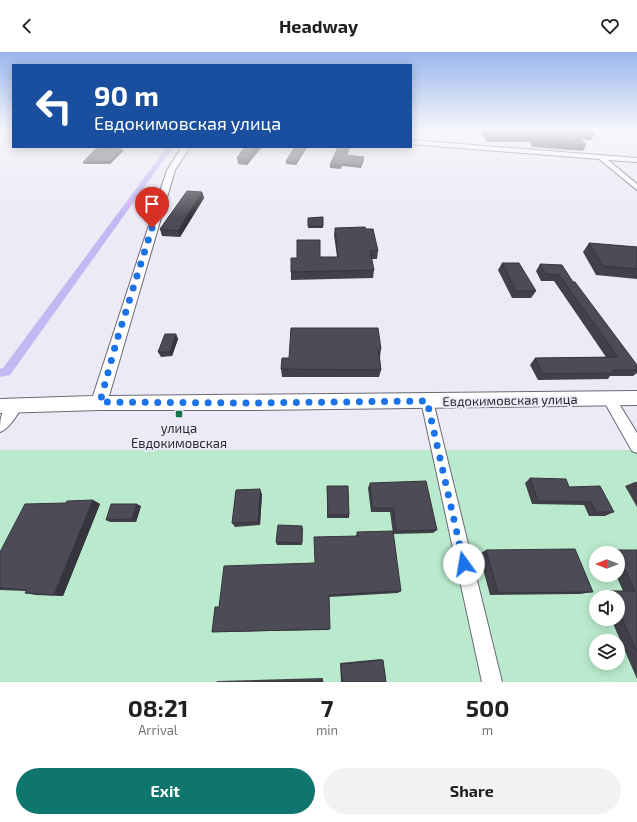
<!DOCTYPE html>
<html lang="en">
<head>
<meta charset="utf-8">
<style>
  :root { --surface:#fff; --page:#f2f2f2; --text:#202124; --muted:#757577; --accent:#0f766e }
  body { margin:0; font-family:"Exo 2",sans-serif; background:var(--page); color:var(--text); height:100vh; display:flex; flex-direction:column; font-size:15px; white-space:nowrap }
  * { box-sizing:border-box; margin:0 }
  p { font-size:13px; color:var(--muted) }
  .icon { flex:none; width:22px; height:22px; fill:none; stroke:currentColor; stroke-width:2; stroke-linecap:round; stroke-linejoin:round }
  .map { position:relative; height:630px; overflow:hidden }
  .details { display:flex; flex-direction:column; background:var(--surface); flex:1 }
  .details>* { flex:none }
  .guide { position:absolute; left:12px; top:12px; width:400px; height:84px; border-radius:0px; box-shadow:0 2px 10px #0003; background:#1a4fa0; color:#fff; overflow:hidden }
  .needle { width:26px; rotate:270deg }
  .buttons { position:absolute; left:589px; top:494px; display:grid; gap:8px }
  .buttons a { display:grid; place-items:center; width:36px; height:36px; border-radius:50%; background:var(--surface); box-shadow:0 2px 10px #0003; font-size:20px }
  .pin { position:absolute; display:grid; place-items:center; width:34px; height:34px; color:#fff; margin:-41px -17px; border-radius:50% 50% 50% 0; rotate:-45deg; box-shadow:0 0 4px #0007 }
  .pin .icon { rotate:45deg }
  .me { position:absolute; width:44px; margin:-22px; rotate:347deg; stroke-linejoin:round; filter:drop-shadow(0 0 3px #0008) }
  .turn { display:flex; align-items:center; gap:14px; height:84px; padding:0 16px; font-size:18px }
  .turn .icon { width:52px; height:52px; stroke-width:2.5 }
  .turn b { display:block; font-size:28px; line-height:34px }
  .eta { display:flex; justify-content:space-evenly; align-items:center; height:68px; text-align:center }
  .eta b { font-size:24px; font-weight:700; line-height:28px }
  .cta { display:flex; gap:8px; margin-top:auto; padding:8px 16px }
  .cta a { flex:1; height:46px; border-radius:24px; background:var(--accent); color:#fff; font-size:16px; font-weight:700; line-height:46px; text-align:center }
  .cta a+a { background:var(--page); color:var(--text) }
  header { display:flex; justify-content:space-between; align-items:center; height:52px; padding:0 16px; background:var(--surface); font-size:18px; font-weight:700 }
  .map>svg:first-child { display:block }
</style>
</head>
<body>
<header><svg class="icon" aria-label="back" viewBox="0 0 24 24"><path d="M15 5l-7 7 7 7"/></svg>Headway<svg class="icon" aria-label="heart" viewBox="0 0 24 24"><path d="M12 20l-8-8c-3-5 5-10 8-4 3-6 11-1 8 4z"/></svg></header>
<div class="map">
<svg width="637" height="630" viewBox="0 0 637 630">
  <rect width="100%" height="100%" fill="#eceaf6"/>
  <path fill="#baeacd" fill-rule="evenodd" d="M0 398H637V630H0ZM596 501H618V523H596ZM596 545H618V567H596ZM596 589H618V611H596Z"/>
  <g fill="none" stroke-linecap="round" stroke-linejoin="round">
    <path fill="#c4b8f3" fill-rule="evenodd" d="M167 95H173L10 323 0 325V317L3 316Z"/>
    <g stroke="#6b6974" stroke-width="2">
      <g id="minor">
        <path d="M411 88 637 106V110L608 108 637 132V138L599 107 411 92Z"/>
        <path d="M608 341 613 342 637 381V401L632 399 602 346 603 342Z"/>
        <path d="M427 344 432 345 433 349 502 630H482L421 349 422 345Z"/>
        <path d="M15 349 20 351 22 355C17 363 9 377 0 380 0 367 1 354 15 349Z"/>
      </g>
    </g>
    <g stroke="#6b6974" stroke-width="2">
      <path id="major" d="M182 95H190L175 118 109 344 637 339V353L248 358H99L0 361V347L93 344 167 118Z"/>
    </g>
    <use href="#minor" fill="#fff" fill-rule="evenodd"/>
    <use href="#major" fill="#fff" fill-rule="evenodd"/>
  </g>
  <g fill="#424049">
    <path d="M478 77H588L594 83 591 88 581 87 586 93 583 99 532 95 530 90H487Z"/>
    <path d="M245 95H262L247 113 238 112 237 106Z"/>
    <path d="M307 95 296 113 286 112V109Z"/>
    <path d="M338 95H350L347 103 364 108 361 116 342 114 341 117 330 116V113Z"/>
    <path d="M122 97 123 99 110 112H84L83 110Z"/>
    <path d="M202 140 204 146 180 185 162 184 160 177Z"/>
    <path d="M323 165V176H308V166Z"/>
    <path d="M335 176 366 177 378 199 377 207H372L374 218 373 226 291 228V220L320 205H337L334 183Z"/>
    <path d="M589 191 637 195V227L596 223 583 200Z"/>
    <path d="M502 211 536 239 531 246H512L498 218Z"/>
    <path d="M540 212 573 230 637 313V321L633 324H610L608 327 538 328 530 313 535 306 606 305 554 229H541L536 219Z"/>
    <path d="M176 282 178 287 172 304 161 305 158 300Z"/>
    <path d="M381 297 380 305 381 318 379 325H282L281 317 289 306Z"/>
    <path d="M530 426 569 435 614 460 605 464H589L584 453 532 452 525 431Z"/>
    <path d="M635 430H637V455L625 434Z"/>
    <path d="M370 431 437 478 433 481 393 482 390 460H371L368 436Z"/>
    <path d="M327 437 349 463V466H327Z"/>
    <path d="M262 442 260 473 235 475 232 471Z"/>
    <path d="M93 448 100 452 63 544 36 543 25 541 26 539 0 538V500Z"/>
    <path d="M141 454 136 470H110L106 468Z"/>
    <path d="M303 476 302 493H277L276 490Z"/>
    <path d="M357 480 401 539 398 541 329 545V578L212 580 219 555 315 511 356 484Z"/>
    <path d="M486 498 593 540 580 542 490 543 479 502Z"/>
    <path d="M615 498H637V627L611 567H618V545H601L599 541 609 539H623L616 523H618V501H606Z"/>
    <path d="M381 607 383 608 386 630H341L340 611Z"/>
    <path d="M323 626V630H215L218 629Z"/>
  </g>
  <g fill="#36343c">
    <path d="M256 95H262L247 113 246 107Z"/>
    <path d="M305 95H307L296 113V110Z"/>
    <path d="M349 95H350L346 106V103Z"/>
    <path d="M122 97 123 99 110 112 109 110Z"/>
    <path d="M202 140 204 146 180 185 178 179Z"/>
    <path d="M176 282 178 287 172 304 170 300Z"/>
    <path d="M260 437 262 442 260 473 258 470Z"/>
    <path d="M93 448 100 452 63 544 54 543Z"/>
    <path d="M137 452 141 454 136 470 132 467Z"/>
  </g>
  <g fill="#4d4b55" stroke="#36343c">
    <path d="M483 77H588L594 83 577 82 586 93 534 90 532 85H489Z"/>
    <path d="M245 95H256L246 107 237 106Z"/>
    <path d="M295 95H305L296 110 286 109Z"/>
    <path d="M338 95H349L346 103 364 105 361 114 342 112 341 114 330 113Z"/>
    <path d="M97 96 122 97 109 110H83Z"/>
    <path d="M187 139 202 140 178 179 160 177Z"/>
    <path d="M323 165V174H308V166Z"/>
    <path d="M365 175 366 177H373L378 199H370L374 218 291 220V206H297V188H320V205H338L335 176Z"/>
    <path d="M589 191 637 195V217L603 214Z"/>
    <path d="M502 211H519L536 239H516Z"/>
    <path d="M540 212 562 213 573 230H575L637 313V318H613L615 321 543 322 535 306 618 305 559 223 545 222Z"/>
    <path d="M291 276H378L381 297H378L381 318 281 317 282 306H289Z"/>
    <path d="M165 282H176L170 300H158Z"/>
    <path d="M530 426 566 427 569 435 600 434 614 460H596L591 450 538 449Z"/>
    <path d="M426 429 437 478 396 479 393 456H372L370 431Z"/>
    <path d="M327 434H348L349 463H328Z"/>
    <path d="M260 437 258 470 232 471 236 438Z"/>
    <path d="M93 448 54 543 25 541 27 538 0 536V500L25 452 66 451 67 449Z"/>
    <path d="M111 452H137L132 467 106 468Z"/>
    <path d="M278 473 302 474V491L276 490Z"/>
    <path d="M393 479 401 539 329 543 330 577 212 580 215 555H219L224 514 315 511 314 485 358 484 357 480Z"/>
    <path d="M575 497 593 540 498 541 486 498Z"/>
    <path d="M615 498H637V600L618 558V545H612L609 539H635L618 503V501H617Z"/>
    <path d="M383 608 386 630H342L341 612Z"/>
    <path d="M323 629V630H261Z"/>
  </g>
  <linearGradient id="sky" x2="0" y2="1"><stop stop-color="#99b6ec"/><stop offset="0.47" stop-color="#f6f6fb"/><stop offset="1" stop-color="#f6f6fb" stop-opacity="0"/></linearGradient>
  <rect width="637" height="165" fill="url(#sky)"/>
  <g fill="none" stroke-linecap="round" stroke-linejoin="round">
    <path stroke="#1a73e8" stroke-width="7" stroke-dasharray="0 12.6" d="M152 176 116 291 100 350 248 351 427 349 464 512"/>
  </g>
  <rect fill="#147348" stroke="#eceaf6" stroke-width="1.5" x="175" y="358" width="8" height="8" rx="2"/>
  <g text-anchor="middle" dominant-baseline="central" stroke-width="4" stroke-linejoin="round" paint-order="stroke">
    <g font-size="13" fill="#2a292e" stroke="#eceaf6">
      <text transform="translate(510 348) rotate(-1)">Евдокимовская улица</text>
    </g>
    <g font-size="13" fill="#2a292e" stroke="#eceaf6">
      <text x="179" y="376">улица<tspan x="179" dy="15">Евдокимовская</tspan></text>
    </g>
  </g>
</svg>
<div class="buttons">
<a><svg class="needle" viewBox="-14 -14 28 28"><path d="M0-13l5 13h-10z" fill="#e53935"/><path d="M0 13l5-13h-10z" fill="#757577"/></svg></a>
<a><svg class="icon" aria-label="sound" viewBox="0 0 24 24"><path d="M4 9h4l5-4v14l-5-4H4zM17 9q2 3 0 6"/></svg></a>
<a><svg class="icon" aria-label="layers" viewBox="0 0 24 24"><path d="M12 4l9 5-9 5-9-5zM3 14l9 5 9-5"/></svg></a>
</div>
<div class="pin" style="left:152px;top:176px;background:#d93025"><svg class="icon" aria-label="arrive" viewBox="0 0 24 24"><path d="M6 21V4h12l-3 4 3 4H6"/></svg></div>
<svg class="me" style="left:464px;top:512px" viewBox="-20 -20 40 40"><circle r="19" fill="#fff"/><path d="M0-13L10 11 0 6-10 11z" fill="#1a73e8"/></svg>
<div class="guide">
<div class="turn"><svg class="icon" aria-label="left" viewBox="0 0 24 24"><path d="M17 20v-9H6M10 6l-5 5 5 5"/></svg><div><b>90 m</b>Евдокимовская улица</div></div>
</div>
</div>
<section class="details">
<div class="eta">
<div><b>08:21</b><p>Arrival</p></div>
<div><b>7</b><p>min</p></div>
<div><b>500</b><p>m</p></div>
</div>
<div class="cta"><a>Exit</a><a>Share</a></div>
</section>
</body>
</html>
